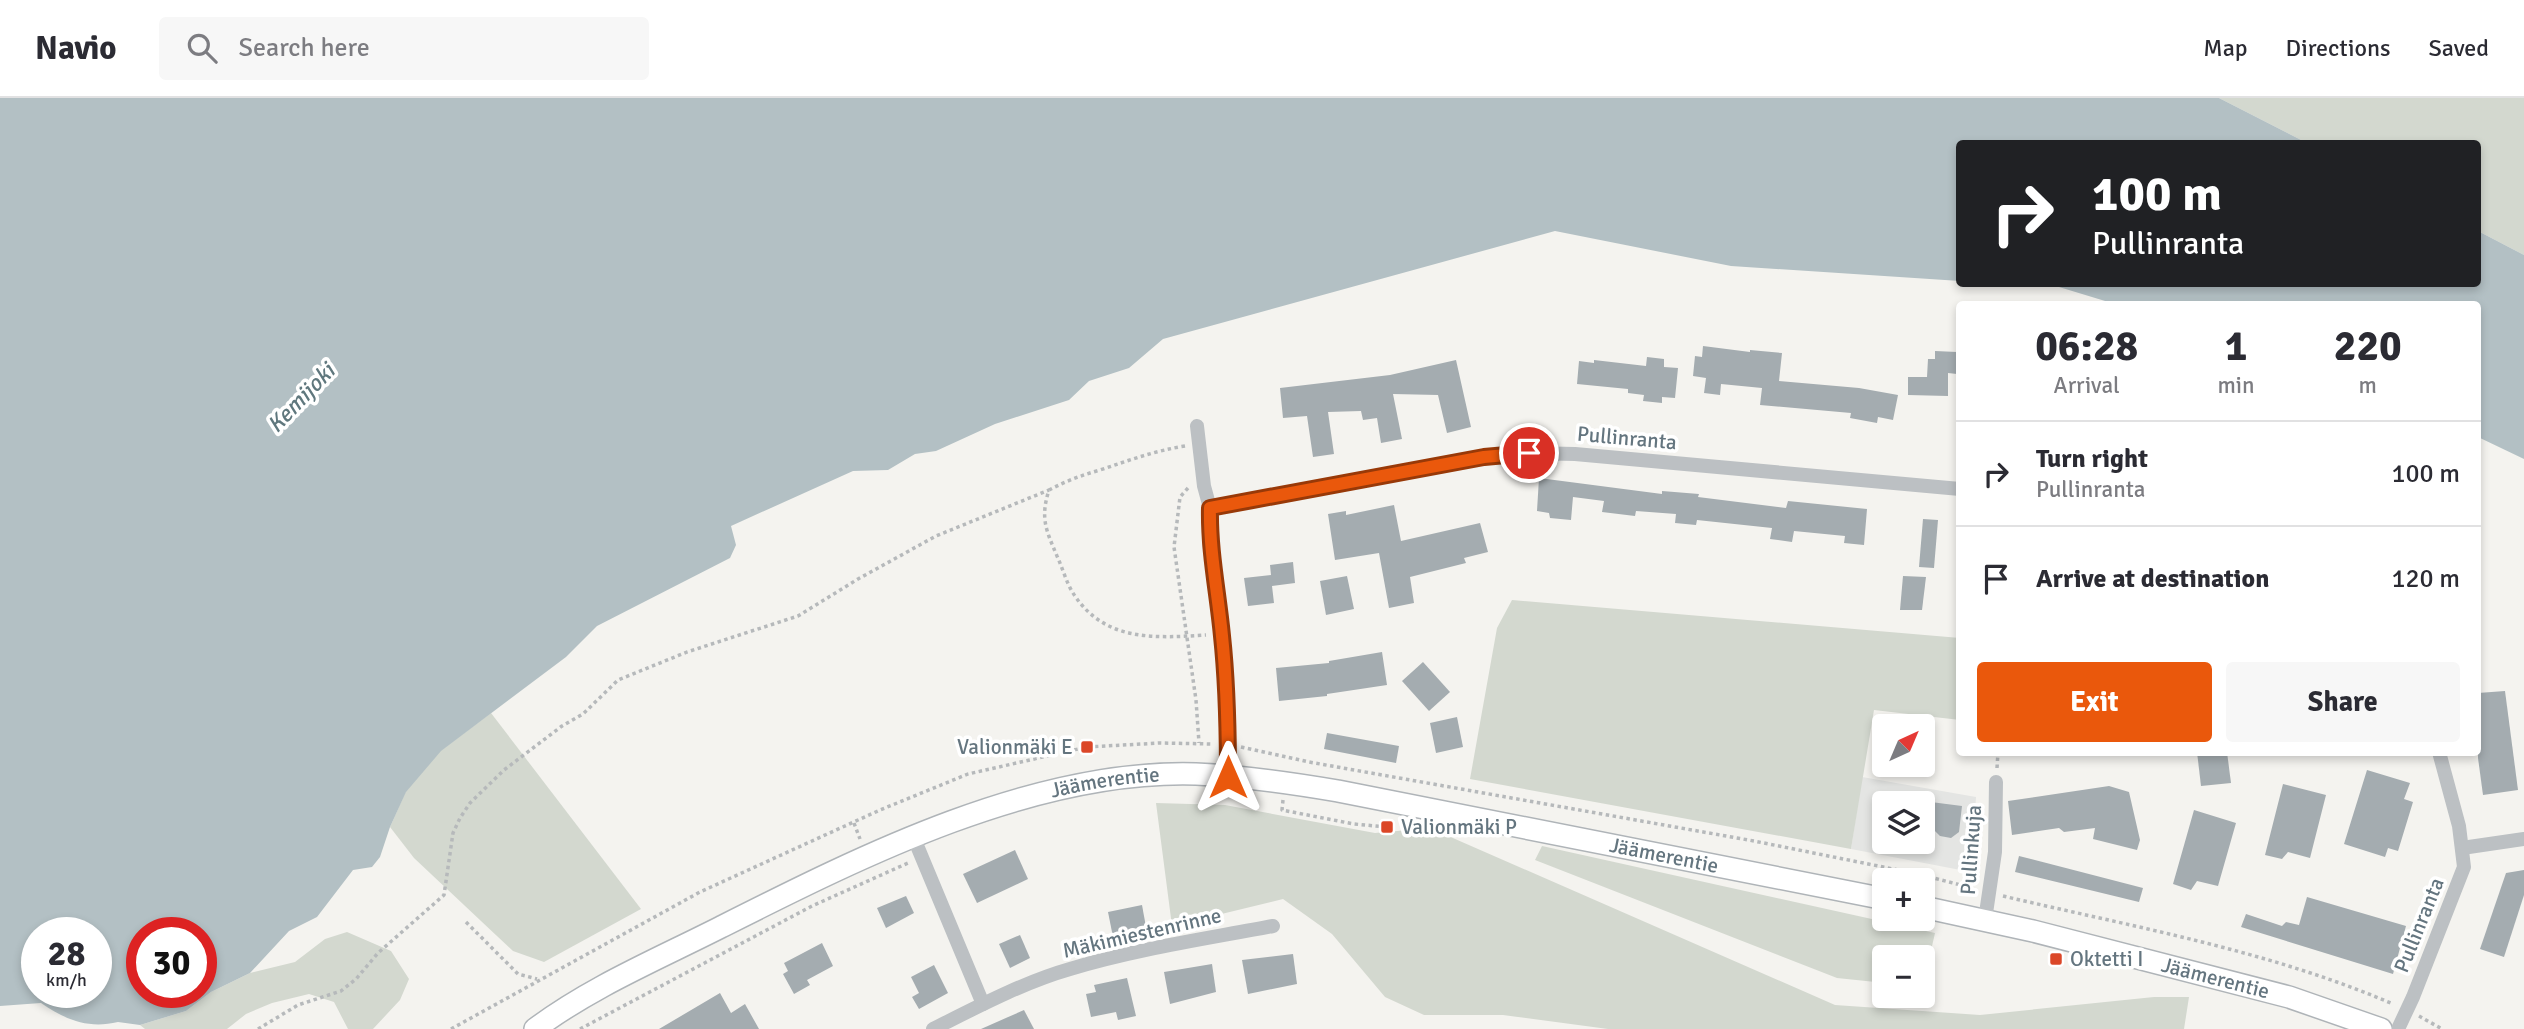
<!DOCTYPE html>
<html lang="en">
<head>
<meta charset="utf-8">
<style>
  :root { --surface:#fff; --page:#f7f7f7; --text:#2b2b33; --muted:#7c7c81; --line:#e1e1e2; --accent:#ea580c }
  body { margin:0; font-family:Signika,sans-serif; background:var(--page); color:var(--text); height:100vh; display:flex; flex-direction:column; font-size:26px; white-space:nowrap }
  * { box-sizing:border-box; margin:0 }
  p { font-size:23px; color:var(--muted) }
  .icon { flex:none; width:38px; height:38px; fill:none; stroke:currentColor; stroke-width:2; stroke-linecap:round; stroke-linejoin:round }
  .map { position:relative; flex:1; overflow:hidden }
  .panel { position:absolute; left:1956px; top:203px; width:525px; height:455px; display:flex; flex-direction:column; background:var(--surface); border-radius:7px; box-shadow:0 4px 10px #0003 }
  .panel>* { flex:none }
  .hud { position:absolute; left:1956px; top:42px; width:525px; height:147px; border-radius:7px; box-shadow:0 4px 10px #0003; background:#202124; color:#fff; overflow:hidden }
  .needle { width:46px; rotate:44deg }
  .buttons { position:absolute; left:1872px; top:616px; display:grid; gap:14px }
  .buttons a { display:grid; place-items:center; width:63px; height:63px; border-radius:7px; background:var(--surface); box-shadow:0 4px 10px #0003; font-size:35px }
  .speed { position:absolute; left:21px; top:819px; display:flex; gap:14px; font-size:35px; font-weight:700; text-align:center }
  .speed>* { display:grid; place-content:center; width:91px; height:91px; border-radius:50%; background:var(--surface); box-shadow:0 4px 10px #0003; line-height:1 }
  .speed small { font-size:18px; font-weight:400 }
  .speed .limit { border:10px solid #d22; background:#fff; color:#111 }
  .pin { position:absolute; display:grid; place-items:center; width:60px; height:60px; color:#fff; margin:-30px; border:4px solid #fff; border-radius:50%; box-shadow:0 2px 7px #0007 }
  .me { position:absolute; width:77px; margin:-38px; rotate:0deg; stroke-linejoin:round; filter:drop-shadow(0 0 5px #0008) }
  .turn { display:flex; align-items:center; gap:24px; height:147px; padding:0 21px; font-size:32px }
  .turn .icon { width:91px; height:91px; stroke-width:2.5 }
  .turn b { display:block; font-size:49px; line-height:60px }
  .eta { display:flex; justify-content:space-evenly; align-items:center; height:119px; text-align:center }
  .eta b { font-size:42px; font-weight:800; line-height:49px }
  .action { display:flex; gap:14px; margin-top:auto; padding:14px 21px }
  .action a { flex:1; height:80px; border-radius:7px; background:var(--accent); color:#fff; font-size:28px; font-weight:800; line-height:80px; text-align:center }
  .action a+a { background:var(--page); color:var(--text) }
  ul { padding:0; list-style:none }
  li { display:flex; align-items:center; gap:21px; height:105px; padding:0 21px; border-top:2px solid var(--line) }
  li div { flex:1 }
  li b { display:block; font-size:26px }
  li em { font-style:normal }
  header { display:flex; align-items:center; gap:42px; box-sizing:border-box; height:98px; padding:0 35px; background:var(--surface); border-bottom:2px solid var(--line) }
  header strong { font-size:33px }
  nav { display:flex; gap:38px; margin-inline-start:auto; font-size:24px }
  .search { width:490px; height:63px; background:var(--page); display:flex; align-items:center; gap:18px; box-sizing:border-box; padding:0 24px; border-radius:7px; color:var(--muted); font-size:26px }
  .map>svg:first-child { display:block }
</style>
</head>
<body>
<header>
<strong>Navio</strong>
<div class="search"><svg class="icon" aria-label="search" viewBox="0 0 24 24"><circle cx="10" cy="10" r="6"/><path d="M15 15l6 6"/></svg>Search here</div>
<nav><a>Map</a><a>Directions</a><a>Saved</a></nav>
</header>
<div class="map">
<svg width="2524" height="931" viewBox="0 0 2524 931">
  <rect width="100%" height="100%" fill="#f4f3ef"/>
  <path fill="#e4e5e3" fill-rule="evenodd" d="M1862 679 1976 699 1971 774 1851 751ZM1885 705H1923V744H1885Z"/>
  <g fill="#d3d8cf">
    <path d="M2219 0H2524V157L2478 133V46L2307 45Z"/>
    <path d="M1512 502 1960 540V622L1874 612 1851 751 1470 681 1497 530Z"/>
    <path d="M491 615 641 811 544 864 513 853 414 760 390 729 406 693 440 653Z"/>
    <path d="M1156 705 1225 707 1375 735 1430 730 1835 907 1980 917 2154 899H2189L2184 931H1608L1503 917H1424L1385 899 1332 836 1283 801 1172 828Z"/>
    <path d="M1542 748 1935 835 1923 888V859H1885V885L1837 880 1535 762Z"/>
    <path d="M347 834 391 853 409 881 400 902 373 931H348L334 904 309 896 272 905 246 916 227 931H145L140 927 186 913 211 894 250 875 295 864 325 841Z"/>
  </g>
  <g fill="#b3c0c4" fill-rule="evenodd">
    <path d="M0 0H2219L2307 45 1960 46V183L1731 168 1555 133 1163 241 1129 270 1089 283 1069 302 995 326 936 353 915 356 888 372 853 373 731 428 736 447 730 460 597 528 566 559 441 653 406 694 390 729 380 759 372 769 353 772 317 819 289 833 250 875 211 894 186 913 140 927 118 924C88 931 66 922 41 905L0 908ZM37 835H96V894H37ZM142 835H201V894H142Z"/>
    <path d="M2478 133 2524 157V361L2478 339V206H2115L2059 189 2002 186H2478Z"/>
  </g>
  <g fill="#a4acb0">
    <path d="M1703 248 1750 254V252L1782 255 1779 283 1859 290 1898 297 1893 322 1878 319 1877 325 1850 320 1851 315 1760 307 1762 290 1721 286 1720 297 1704 295 1706 280 1693 278 1695 258 1702 259Z"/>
    <path d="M1935 253 1957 254V276L1948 275V298L1908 297V279H1927L1928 261H1935Z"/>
    <path d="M1647 259 1664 261V269L1678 270 1675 300 1662 299V305L1643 303 1644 297 1628 295V291L1577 286 1579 263 1594 265V262L1646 268Z"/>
    <path d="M1456 262 1471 329 1447 335 1438 297 1393 296 1402 341 1381 345 1377 320 1363 322 1361 313 1328 314 1334 356 1313 359 1307 318 1283 320 1280 290 1390 277Z"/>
    <path d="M1539 380 1662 396V393L1699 396 1698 399 1786 410 1788 403 1867 411 1864 447 1844 445 1845 438 1794 433 1792 444 1770 441 1772 430 1697 422 1696 427 1675 425 1676 416 1636 413 1635 418 1602 414 1604 403 1573 399 1571 422 1550 420 1549 415 1537 413Z"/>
    <path d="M1394 407 1401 443 1480 425 1488 454 1464 460 1466 465 1410 479 1414 505 1389 510 1379 455 1335 462 1328 416 1346 413V417Z"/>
    <path d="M1923 421 1938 422 1934 470 1919 469Z"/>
    <path d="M1293 464 1295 485 1272 488 1274 505 1248 508 1244 480 1271 477 1270 467Z"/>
    <path d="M1347 478 1354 511 1326 517 1320 483Z"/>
    <path d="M1903 478 1926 479 1922 512H1900Z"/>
    <path d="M1382 554 1387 587 1327 596V598L1279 603 1276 570 1329 565V563Z"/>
    <path d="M1423 564 1450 594 1429 613 1402 583Z"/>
    <path d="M2505 593 2518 692 2483 697 2478 660V595Z"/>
    <path d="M1457 619 1463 649 1436 655 1430 625Z"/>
    <path d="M1327 635 1399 648 1396 665 1324 651Z"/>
    <path d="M2197 654H2227L2231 685 2201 688Z"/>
    <path d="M2367 672 2410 685 2404 701 2413 704 2398 753 2388 750 2385 759 2344 746Z"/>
    <path d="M2283 686 2326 697 2310 760 2288 754 2282 761 2265 757Z"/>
    <path d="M2109 688 2129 694 2140 742 2137 752 2093 741 2095 730 2064 734 2059 730 2012 737 2008 703Z"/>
    <path d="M1923 703 1962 708 1959 734 1951 740 1940 738 1934 732 1935 723 1923 721Z"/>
    <path d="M2194 712 2236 725 2218 788 2197 783 2191 792 2173 786Z"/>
    <path d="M1015 752 1028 781 977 805 963 776Z"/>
    <path d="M2019 758 2143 790 2139 804 2015 774Z"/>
    <path d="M2524 772V797L2504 859 2480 851 2506 775Z"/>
    <path d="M906 798 914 815 886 830 877 810Z"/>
    <path d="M2307 799 2406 828 2393 876 2241 829 2246 816 2282 828 2286 824 2299 827Z"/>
    <path d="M1142 807 1146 829 1113 839 1108 814Z"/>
    <path d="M1020 837 1030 860 1010 870 999 846Z"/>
    <path d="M822 845 833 868 807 882 810 887 794 896 783 876 788 873 784 865Z"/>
    <path d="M1293 856 1297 886 1248 896 1242 862Z"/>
    <path d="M1212 866 1216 894 1170 906 1164 874Z"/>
    <path d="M934 867 948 895 919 911 912 899 919 895 911 879Z"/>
    <path d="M1127 880 1136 918 1118 922 1116 914 1091 919 1086 896 1096 894 1094 887Z"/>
    <path d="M720 895 731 915 745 906 759 931H659Z"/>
    <path d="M1024 912 1034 931H981Z"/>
  </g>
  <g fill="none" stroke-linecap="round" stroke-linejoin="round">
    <g stroke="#afb4b8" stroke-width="24">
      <g id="secondary">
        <path id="s1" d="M1923 809 2033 833 2289 899 2381 931"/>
        <path id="s2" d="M535 931C591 889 658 861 721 829 862 758 1034 671 1196 676 1243 678 1291 685 1338 693L1885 801"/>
      </g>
    </g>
    <g stroke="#b6b9bb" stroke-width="3.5" stroke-dasharray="3.5 3.5" stroke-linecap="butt">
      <path d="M1185 348C1154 353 1130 362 1100 372 1082 377 1066 383 1049 392 1040 420 1046 432 1057 458 1063 471 1067 487 1075 498 1106 544 1156 540 1206 537"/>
      <path d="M1188 390 1180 399 1174 449 1196 602 1199 645"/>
      <path d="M1241 649 1309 664 1754 743 1918 776 1976 791"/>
      <path d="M1997 670 1998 654"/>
      <path d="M1283 702 1282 712 1354 726 1387 729"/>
      <path d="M854 725 860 741"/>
      <path d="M2003 798C2134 829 2270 853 2393 906"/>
      <path d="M466 824 518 876 537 881"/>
      <path d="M2419 918 2442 931"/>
      <path d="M258 931 298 907 341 893 356 881 378 855 444 797 453 735 460 720 470 705 504 672 562 628 583 616 618 582 687 554 798 518 858 481 936 438 1049 392"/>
      <path d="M451 931 700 794 880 712 968 676 1087 649 1160 645 1213 646"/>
      <path d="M580 931 812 808 908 765"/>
    </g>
    <g stroke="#bcc0c3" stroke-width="14">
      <path d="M1197 328 1204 388 1210 410 1209 444 1222 535 1228 600V679"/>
      <path d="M1210 410 1484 359 1529 355 1575 356 1960 391"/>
      <path d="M913 738 983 906"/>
      <path d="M2462 750 2524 741"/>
      <path d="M1985 822 1995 754 1996 684"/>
      <path d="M933 931C975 910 1024 884 1070 871 1136 851 1205 841 1273 828"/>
      <path d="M2398 931 2413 899 2464 769 2459 728 2439 654"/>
    </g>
    <use href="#secondary" stroke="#fff" stroke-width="21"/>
  </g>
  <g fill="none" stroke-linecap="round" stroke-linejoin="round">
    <g stroke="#983908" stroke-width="18">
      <path id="route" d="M1228 679C1228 632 1227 585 1222 538 1218 495 1209 453 1210 410L1484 359 1529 355"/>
    </g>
    <use href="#route" stroke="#ea580c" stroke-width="12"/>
  </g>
  <g fill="#db4728" stroke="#fff" stroke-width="2.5">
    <rect x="1080" y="642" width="14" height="14" rx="3.5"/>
    <rect x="1380" y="722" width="14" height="14" rx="3.5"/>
    <rect x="2049" y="854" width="14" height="14" rx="3.5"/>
  </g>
  <g text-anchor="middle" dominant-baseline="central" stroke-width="7" stroke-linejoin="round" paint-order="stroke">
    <g font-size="21" fill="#64757f" stroke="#fff">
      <text transform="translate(1627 340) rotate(5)">Pullinranta</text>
      <text stroke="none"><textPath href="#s2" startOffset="625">Jäämerentie</textPath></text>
      <text transform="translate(1971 752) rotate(-86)">Pullinkuja</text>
      <text stroke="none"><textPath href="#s2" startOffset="1192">Jäämerentie</textPath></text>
      <text transform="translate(2419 827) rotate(-68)">Pullinranta</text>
      <text transform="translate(1142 835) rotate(-13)">Mäkimiestenrinne</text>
      <text stroke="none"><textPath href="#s1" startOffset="301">Jäämerentie</textPath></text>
    </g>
    <g font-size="21" fill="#64757f" stroke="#fff" text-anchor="start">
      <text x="1073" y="649" text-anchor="end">Valionmäki E</text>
      <text x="1401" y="729">Valionmäki P</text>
      <text x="2070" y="861">Oktetti I</text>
    </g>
    <g font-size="23" font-style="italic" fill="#5f777d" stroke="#fff">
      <text transform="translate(301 300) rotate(-46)">Kemijoki</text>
    </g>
  </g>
</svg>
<div class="buttons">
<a><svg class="needle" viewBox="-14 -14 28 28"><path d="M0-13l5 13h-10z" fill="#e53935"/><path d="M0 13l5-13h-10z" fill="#7c7c81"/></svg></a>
<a><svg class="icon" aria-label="layers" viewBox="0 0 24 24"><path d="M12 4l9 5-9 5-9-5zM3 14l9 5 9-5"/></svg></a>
<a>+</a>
<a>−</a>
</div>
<div class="speed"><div>28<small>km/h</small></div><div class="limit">30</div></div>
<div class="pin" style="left:1529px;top:355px;background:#d93025"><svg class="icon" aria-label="arrive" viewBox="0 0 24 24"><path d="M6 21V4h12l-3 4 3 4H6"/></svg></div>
<svg class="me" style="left:1228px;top:679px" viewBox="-20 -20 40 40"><path d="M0-17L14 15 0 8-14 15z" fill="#ea580c" stroke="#fff" stroke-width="4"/></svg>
<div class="hud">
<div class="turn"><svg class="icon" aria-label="right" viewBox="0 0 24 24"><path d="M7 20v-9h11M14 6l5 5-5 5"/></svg><div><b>100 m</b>Pullinranta</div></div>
</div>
<section class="panel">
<div class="eta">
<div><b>06:28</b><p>Arrival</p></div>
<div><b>1</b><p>min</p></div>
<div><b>220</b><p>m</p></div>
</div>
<ul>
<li><svg class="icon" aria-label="right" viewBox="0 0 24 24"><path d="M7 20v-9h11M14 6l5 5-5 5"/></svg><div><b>Turn right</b><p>Pullinranta</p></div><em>100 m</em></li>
<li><svg class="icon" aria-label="arrive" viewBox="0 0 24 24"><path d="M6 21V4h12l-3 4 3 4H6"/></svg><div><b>Arrive at destination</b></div><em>120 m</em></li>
</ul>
<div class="action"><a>Exit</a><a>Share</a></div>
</section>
</div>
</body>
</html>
